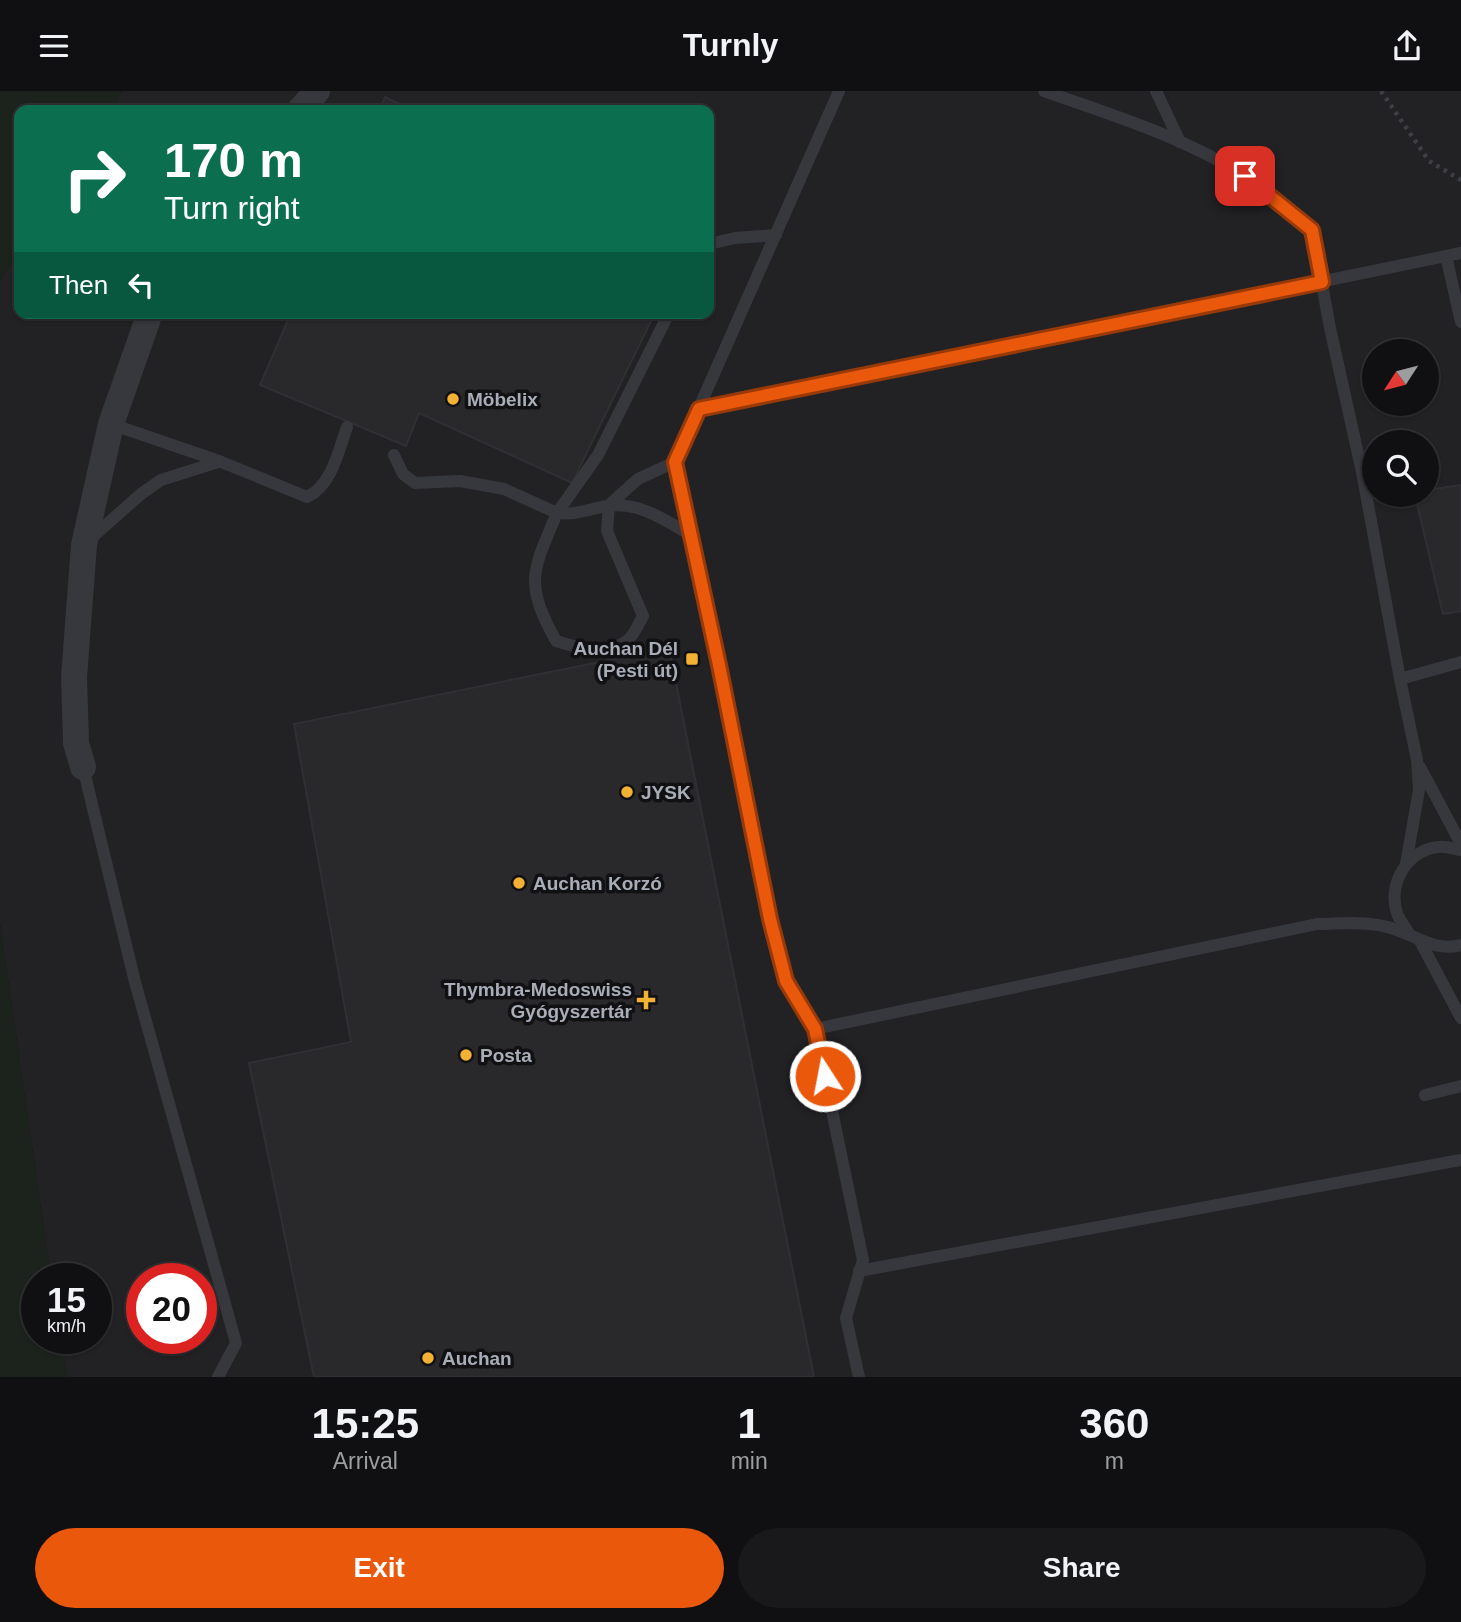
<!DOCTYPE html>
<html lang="en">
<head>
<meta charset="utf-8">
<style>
  :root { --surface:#101012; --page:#19191b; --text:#f1f3f6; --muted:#9c9d9f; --line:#303032; --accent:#ea580c }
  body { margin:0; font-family:Arial,sans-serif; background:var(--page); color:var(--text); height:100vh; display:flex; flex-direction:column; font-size:26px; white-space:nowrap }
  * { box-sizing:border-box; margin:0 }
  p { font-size:23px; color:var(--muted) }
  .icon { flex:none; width:38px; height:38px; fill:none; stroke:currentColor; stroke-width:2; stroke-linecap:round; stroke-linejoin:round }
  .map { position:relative; height:1286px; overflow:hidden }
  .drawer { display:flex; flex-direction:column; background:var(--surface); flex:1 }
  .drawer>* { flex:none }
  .banner { position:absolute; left:14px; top:14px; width:700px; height:214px; border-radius:14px; box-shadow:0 2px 5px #0004,0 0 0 2px var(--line); background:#0b6e4f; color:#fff; overflow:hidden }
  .needle { width:46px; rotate:234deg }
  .tools { position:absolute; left:1362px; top:248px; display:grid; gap:14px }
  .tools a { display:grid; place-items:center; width:77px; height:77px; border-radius:50%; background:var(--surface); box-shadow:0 2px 5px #0004,0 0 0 2px var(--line); font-size:35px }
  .speed { position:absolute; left:21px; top:1172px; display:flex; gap:14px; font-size:35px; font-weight:700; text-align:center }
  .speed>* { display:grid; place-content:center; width:91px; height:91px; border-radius:50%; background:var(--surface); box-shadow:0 2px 5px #0004,0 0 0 2px var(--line); line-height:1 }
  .speed small { font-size:18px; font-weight:400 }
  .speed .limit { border:10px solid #d22; background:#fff; color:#111 }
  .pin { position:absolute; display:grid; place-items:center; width:60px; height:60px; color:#fff; margin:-30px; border-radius:14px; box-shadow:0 4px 10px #0006 }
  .me { position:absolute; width:77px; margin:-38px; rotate:349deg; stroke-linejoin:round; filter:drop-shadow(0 0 5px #0008) }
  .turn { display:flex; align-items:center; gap:24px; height:147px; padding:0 35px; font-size:32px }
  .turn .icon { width:91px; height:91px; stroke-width:2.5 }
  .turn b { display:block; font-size:49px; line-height:60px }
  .then { display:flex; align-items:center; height:66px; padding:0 35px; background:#0003; gap:14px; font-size:26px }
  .eta { display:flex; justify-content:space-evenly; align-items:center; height:119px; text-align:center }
  .eta b { font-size:42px; font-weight:600; line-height:49px }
  .action { display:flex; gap:14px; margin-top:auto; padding:14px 35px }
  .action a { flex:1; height:80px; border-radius:42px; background:var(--accent); color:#fff; font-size:28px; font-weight:600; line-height:80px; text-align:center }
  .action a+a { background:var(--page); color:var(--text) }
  header { display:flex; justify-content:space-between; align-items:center; height:91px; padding:0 35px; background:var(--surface); font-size:32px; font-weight:600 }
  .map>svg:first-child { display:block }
</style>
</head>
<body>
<header><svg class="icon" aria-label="menu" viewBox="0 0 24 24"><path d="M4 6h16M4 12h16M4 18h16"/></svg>Turnly<svg class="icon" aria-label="share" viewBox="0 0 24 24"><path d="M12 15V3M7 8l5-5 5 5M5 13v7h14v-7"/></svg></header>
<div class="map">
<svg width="1461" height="1286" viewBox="0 0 1461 1286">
  <rect width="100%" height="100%" fill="#161618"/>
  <path fill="#222225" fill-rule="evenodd" d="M123 0H1461V1286H67L61 1248H96V1188H51L0 833V189L19 159V222H709V19H110ZM1374 261H1426V313H1374ZM1374 352H1426V404H1374ZM142 1188H201V1248H142Z"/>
  <g fill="#1c231d">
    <path d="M0 0H123L110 19H19V159L0 189Z"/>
    <path d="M0 833 51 1188H37V1248H61L67 1286H0Z"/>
  </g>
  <g fill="#29292c" stroke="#303034" stroke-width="2">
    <path d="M385 6 412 19H380Z"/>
    <path d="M291 222H655L572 392 419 322 406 355 260 294Z"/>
    <path d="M1461 394V520L1443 523 1415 404H1426V399Z"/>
    <path d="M669 557 814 1286H314L249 972 351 951 294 633Z"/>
  </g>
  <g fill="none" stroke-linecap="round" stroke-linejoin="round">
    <path stroke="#3d3f44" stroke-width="4.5" stroke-dasharray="3.5 5" stroke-linecap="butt" d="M1381 0 1429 70 1461 89"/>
    <g stroke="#37383d" stroke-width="12">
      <path d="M839 0 675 371 719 574 770 828 786 890 815 938 863 1169 846 1227 859 1286"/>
      <path d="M1044 0C1112 24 1184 46 1245 85 1269 100 1291 121 1312 139L1330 237 1362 381 1400 588 1417 669 1419 699 1406 773"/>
      <path d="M1156 0 1180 51"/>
      <path d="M709 153 735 147 776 144"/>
      <path d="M1446 165 1461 231"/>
      <path d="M699 318 1461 162"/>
      <path d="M111 333 219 370 307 406C332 394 338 361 347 336"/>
      <path d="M394 364 403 383 415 392 460 390 504 398 557 422 598 364 669 222"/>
      <path d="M675 371 638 388 609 414 607 440 643 525C639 532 634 544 628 549 608 565 577 557 556 550 524 491 532 482 557 422 579 424 588 418 607 415 638 410 665 429 691 444"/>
      <path d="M89 449 141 403 161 389 218 371"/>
      <path d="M1400 588 1461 571"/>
      <path d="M83 676 135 891 236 1252 218 1286"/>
      <path d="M1420 676 1461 753"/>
      <path d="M1408 841C1405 835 1399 829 1397 822 1387 793 1408 758 1439 756 1446 755 1454 758 1461 759"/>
      <path d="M1420 850 1461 927"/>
      <path d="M815 938 1317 833C1338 833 1362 830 1383 835 1411 840 1432 862 1461 854"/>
      <path d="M1425 1004 1461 995"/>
      <path d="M859 1180 1461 1069"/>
    </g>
    <g stroke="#37383d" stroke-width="26">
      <path d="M300 19 317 0"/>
      <path d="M83 676 76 652 74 586 84 454 111 333 150 222"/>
    </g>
  </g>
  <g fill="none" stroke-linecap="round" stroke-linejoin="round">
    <g stroke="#983908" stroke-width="18">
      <path id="route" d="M825 985 815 938 786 890 770 828 719 574 675 371 699 318 1322 191 1312 139 1245 85"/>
    </g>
    <use href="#route" stroke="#ea580c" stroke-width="12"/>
  </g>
  <g fill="#f2b134" stroke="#111113" stroke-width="2.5">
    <circle cx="453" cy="308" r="7"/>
    <rect x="685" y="561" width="14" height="14" rx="3.5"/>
    <circle cx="627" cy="701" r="7"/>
    <circle cx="519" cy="792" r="7"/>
    <path d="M642.5 898.5h7v7h7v7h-7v7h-7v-7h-7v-7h7z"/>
    <circle cx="466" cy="964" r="7"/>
    <circle cx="428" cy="1267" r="7"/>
  </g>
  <g text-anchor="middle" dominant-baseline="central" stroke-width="7" stroke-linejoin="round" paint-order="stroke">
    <g font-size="19" font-weight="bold" fill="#a8adb8" stroke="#111113" text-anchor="start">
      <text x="467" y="308">Möbelix</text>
      <text x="678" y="557" text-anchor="end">Auchan Dél<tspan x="678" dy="22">(Pesti út)</tspan></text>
      <text x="641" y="701">JYSK</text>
      <text x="533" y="792">Auchan Korzó</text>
      <text x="632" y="898" text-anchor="end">Thymbra-Medoswiss<tspan x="632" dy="22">Gyógyszertár</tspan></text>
      <text x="480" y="964">Posta</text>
      <text x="442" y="1267">Auchan</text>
    </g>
  </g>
</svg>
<div class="tools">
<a><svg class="needle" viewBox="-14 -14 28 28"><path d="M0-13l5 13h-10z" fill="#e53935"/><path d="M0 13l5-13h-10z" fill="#9c9d9f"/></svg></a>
<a><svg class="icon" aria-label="search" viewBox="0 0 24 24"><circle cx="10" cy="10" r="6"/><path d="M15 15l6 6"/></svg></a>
</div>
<div class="speed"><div>15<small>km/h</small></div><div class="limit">20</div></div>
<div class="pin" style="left:1245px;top:85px;background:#d93025"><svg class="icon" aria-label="arrive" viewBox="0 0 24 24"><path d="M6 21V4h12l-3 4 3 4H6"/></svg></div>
<svg class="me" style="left:825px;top:985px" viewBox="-20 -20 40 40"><circle r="17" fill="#ea580c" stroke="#fff" stroke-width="3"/><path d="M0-11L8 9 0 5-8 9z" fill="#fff"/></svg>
<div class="banner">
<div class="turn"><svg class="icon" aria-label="right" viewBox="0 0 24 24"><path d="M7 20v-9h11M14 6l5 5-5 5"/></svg><div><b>170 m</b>Turn right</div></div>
<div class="then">Then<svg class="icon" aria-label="left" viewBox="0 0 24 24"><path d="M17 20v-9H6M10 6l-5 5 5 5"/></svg></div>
</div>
</div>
<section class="drawer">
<div class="eta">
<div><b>15:25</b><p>Arrival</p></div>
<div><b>1</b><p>min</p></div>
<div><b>360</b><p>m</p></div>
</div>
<div class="action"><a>Exit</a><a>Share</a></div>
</section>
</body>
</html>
